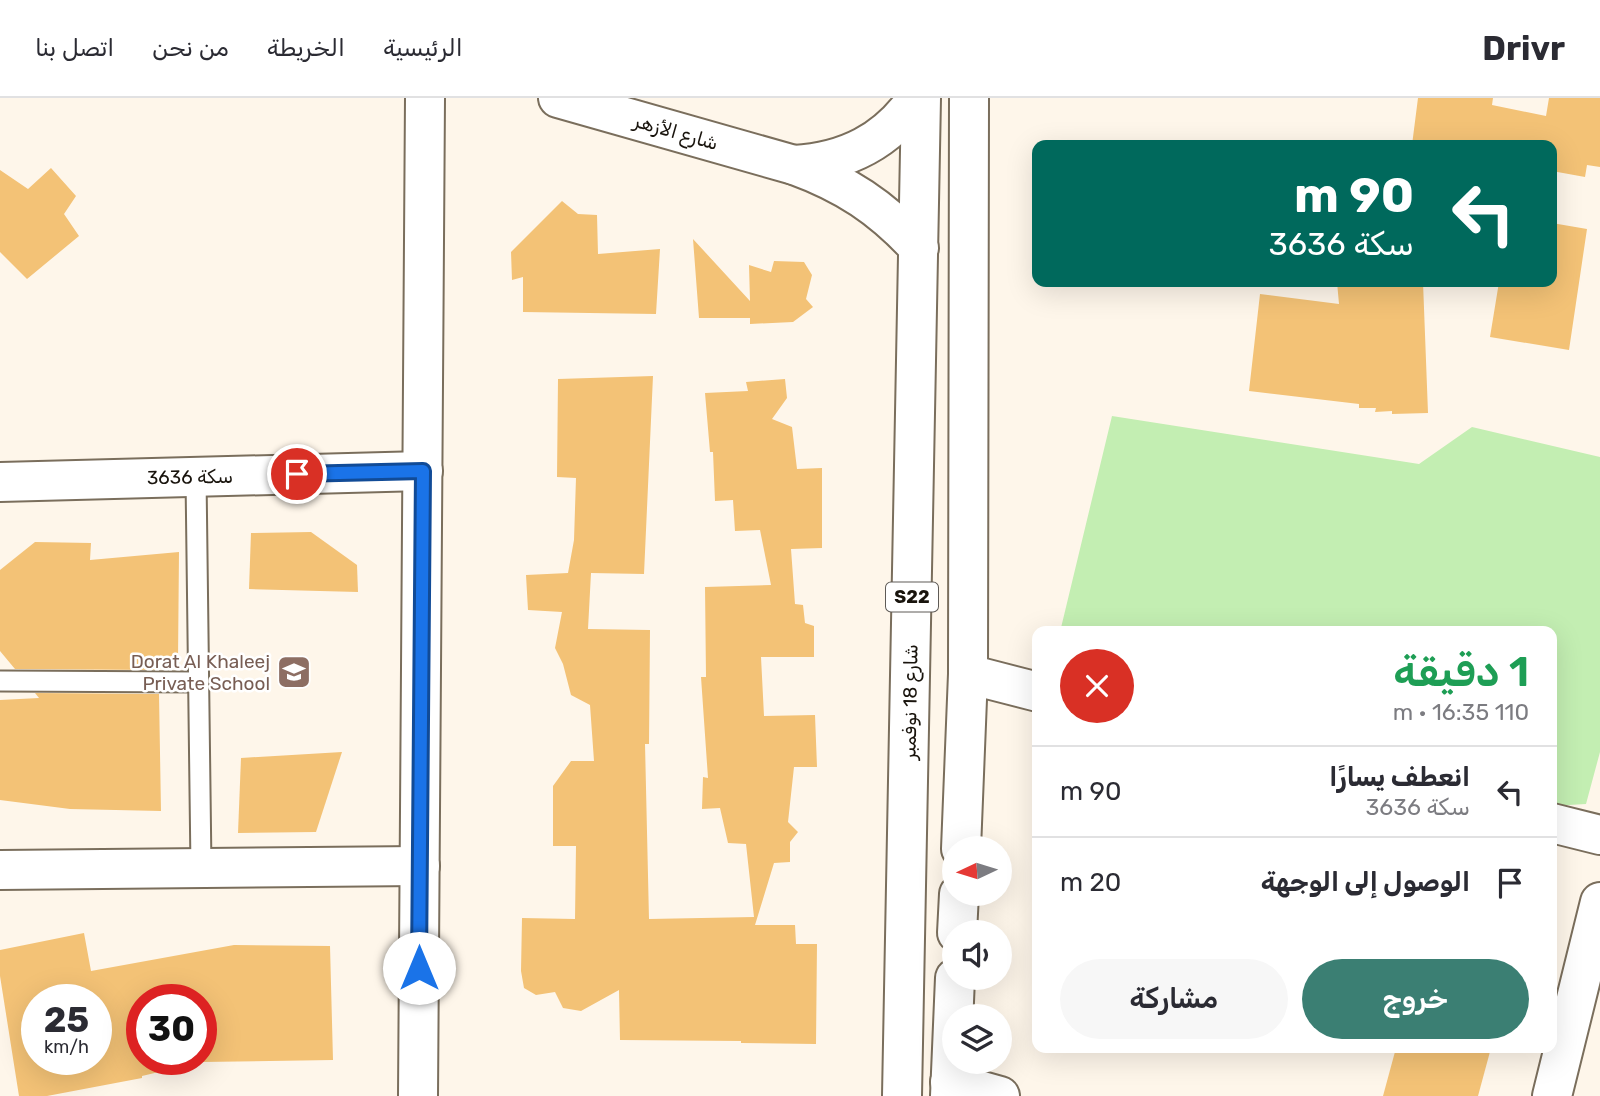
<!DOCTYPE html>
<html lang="ar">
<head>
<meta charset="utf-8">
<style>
  :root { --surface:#fff; --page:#f7f7f7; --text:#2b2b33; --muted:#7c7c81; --line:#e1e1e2; --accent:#3b7f73 }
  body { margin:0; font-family:Rubik,"Noto Sans Arabic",sans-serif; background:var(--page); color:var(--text); direction:rtl; height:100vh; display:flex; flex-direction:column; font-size:26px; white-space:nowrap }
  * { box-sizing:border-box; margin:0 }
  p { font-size:23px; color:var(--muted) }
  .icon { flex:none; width:38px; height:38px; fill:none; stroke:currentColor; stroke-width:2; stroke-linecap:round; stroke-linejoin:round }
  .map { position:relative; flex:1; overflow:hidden; direction:ltr }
  .panel { position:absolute; left:1032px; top:528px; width:525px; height:427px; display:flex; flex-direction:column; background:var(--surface); border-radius:14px; box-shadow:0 7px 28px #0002; direction:rtl }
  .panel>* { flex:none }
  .guide { position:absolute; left:1032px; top:42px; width:525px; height:147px; border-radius:14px; box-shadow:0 7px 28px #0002; direction:rtl; background:#00695c; color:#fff; overflow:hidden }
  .needle { width:46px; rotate:266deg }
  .controls { position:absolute; left:942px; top:738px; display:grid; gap:14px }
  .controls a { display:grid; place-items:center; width:70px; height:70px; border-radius:50%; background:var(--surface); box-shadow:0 7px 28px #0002; font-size:35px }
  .speed { position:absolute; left:21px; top:886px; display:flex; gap:14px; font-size:35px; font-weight:700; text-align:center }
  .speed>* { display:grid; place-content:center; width:91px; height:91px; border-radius:50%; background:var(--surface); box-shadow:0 7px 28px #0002; line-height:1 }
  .speed small { font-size:18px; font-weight:400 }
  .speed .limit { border:10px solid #d22; background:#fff; color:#111 }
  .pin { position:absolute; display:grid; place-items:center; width:60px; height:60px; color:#fff; margin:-30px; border:4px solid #fff; border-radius:50%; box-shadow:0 2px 7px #0007 }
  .me { position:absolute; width:77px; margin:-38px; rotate:0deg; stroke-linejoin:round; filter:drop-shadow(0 0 5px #0008) }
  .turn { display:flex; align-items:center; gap:24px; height:147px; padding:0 28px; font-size:32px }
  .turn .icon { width:91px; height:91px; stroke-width:2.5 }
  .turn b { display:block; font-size:49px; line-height:60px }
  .round { display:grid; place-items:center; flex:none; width:74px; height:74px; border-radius:37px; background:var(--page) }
  .head { display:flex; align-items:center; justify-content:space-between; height:119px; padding:0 28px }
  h1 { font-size:42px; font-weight:600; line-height:52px; color:#1e9e55 }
  .cta { display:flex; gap:14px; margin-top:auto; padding:14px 28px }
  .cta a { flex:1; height:80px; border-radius:42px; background:var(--accent); color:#fff; font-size:28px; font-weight:600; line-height:80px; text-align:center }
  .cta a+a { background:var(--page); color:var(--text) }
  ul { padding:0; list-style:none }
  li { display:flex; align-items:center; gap:21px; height:91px; padding:0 28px; border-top:2px solid var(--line) }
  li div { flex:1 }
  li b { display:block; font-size:26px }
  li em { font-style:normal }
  header { display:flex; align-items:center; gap:42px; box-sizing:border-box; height:98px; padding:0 35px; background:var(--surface); border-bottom:2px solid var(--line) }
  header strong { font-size:33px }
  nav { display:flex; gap:38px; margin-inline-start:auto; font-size:24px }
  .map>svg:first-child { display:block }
</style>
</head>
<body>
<header>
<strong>Drivr</strong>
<nav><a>الرئيسية</a><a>الخريطة</a><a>من نحن</a><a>اتصل بنا</a></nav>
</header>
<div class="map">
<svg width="1600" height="998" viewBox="0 0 1600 998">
  <rect width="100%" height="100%" fill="#fef6ea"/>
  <path fill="#c3eeb2" d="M1112 318 1419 366 1472 329 1600 359V654L1586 706 1552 708V534H1060Z"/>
  <g fill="#f3c276" fill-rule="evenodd">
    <path d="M1418 0H1493L1492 7 1546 18 1549 0H1600V69L1587 67 1585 79 1552 73V47H1412Z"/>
    <path d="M51 70 76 98 64 116 79 138 27 181 0 154V72L28 91Z"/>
    <path d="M562 103 578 116 597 117 598 156 660 151 656 216 523 214V179L512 182 511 154Z"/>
    <path d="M1552 125 1587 131 1569 252 1490 239 1499 184H1552Z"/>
    <path d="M693 141 750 203 749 167 771 174 774 163 804 164 812 177 806 201 813 209 793 224 750 226V220H699Z"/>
    <path d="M1337 184H1423L1428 315 1392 316V313L1375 314 1376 310H1359V306L1249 293 1260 196 1339 206Z"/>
    <path d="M653 278 644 476 591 475 588 531 650 532 649 646H645L649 821 754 819 746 746 728 745 720 710 702 711 703 679 708 680 701 579H706L705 489 771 487 760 432 735 433 733 402 715 403 713 354H710L705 295 748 293 746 284 785 281 787 300 772 321 792 329 797 371 822 370V450L791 451 795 506 803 507 805 525 814 528V559H761L764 618 815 617 817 669H794L788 724 798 734 790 744V764L774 765 755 827H795L796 846H817L816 946 741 945V943L620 942 619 892 581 913 563 910 555 894 536 897 524 890 521 873 522 820 575 821 576 748H553V688L571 663H594L590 607 571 597 563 566 555 550 562 514 528 512 526 477 568 475 574 442 576 380 557 379 558 281Z"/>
    <path d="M311 434 357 467 358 494 249 491 251 435Z"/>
    <path d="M35 444 91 445 90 462 179 454 178 561 158 558 159 572 15 571 0 553V472Z"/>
    <path d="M35 595 159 596 161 713 70 711 0 702V602L39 600Z"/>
    <path d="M342 654 316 734 238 735 241 660Z"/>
    <path d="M84 835 91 873 234 847 330 848 333 962 201 964V901H142V961H162L163 973 142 978V980L47 998H19L0 878V852ZM37 901H96V961H37Z"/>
    <path d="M1396 950H1491L1478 998H1383Z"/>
  </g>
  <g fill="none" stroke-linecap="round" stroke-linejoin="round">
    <g stroke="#7a6e5c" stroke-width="23">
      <g id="service">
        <path d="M196 379 201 770"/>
        <path d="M0 583 199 584"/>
      </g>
    </g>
    <g stroke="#7a6e5c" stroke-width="42">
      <g id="minor">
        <path d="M558 0 794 67C846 86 881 109 919 150"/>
        <path d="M794 67C846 64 887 44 917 0"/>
        <path d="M0 384 423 373"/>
        <path d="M968 576 1038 594"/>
        <path d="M1552 725 1600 737"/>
        <path d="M0 772 420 768"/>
        <path d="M950 984 1000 998"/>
        <path d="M418 998 425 0"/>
        <path d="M1552 998 1600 804"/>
      </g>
    </g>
    <g stroke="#7a6e5c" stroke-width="42">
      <g id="primary">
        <path d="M961 751 968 576 969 0"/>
        <path d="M957 835 959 796"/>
        <path d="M902 998 921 0"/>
        <path d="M950 998 955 880"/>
      </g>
    </g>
    <use href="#service" stroke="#fff" stroke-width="19"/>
    <use href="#minor" stroke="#fff" stroke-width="38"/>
    <use href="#primary" stroke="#fff" stroke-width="38"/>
  </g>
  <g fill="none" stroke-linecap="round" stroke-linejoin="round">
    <g stroke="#114b97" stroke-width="18">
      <path id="route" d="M297 376 423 373 419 870"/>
    </g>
    <use href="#route" stroke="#1a73e8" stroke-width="12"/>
  </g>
  <defs>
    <g id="school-square" transform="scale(1.75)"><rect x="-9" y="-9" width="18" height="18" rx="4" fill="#8d6e63" stroke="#fff"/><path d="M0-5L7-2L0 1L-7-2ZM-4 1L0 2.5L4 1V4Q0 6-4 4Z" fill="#fff"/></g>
  </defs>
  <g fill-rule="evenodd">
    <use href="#school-square" x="294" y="574"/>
  </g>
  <g text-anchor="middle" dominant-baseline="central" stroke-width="5" stroke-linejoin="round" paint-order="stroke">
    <rect fill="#fff" stroke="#5e5a56" stroke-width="2" x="886" y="484.5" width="52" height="29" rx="5"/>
    <g font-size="18" font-weight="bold" fill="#19140d">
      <text x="912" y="499">S22</text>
    </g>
    <g font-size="19" fill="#19140d" stroke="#fff">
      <text transform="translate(676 34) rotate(16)">شارع الأزهر</text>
      <text transform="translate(190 379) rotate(-1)">سكة 3636</text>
      <text transform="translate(910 604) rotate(-89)">شارع 18 نوفمبر</text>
    </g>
    <g font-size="19" fill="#785e54" stroke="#fff" text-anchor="end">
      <text x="270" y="563">Dorat Al Khaleej<tspan x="270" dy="22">Private School</tspan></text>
    </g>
  </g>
</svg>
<div class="controls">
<a><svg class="needle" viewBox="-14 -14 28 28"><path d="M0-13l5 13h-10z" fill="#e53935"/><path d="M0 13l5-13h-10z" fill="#7c7c81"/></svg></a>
<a><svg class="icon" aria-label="sound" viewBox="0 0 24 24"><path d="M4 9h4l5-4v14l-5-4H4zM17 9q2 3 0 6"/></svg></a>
<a><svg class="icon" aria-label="layers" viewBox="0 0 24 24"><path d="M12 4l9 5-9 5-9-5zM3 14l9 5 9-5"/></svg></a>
</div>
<div class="speed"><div>25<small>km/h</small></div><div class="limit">30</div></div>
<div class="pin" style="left:297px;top:376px;background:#d93025"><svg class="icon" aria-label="arrive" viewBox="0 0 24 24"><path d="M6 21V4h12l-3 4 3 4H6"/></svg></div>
<svg class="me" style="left:419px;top:870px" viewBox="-20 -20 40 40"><circle r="19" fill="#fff"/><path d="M0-13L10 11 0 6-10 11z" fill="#1a73e8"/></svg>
<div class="guide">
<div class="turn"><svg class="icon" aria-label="left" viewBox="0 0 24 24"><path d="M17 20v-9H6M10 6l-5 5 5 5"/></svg><div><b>90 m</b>سكة 3636</div></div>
</div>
<section class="panel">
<div class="head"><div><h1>1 دقيقة</h1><p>110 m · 16:35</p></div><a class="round" style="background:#d93025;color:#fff"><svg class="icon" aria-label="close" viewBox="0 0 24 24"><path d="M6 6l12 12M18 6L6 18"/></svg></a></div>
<ul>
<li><svg class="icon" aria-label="left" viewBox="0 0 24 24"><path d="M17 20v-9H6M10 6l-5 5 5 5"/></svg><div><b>انعطف يسارًا</b><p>سكة 3636</p></div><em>90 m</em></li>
<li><svg class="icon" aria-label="arrive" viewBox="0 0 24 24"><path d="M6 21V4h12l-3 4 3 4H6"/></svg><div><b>الوصول إلى الوجهة</b></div><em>20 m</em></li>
</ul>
<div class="cta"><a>خروج</a><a>مشاركة</a></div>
</section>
</div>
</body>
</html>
